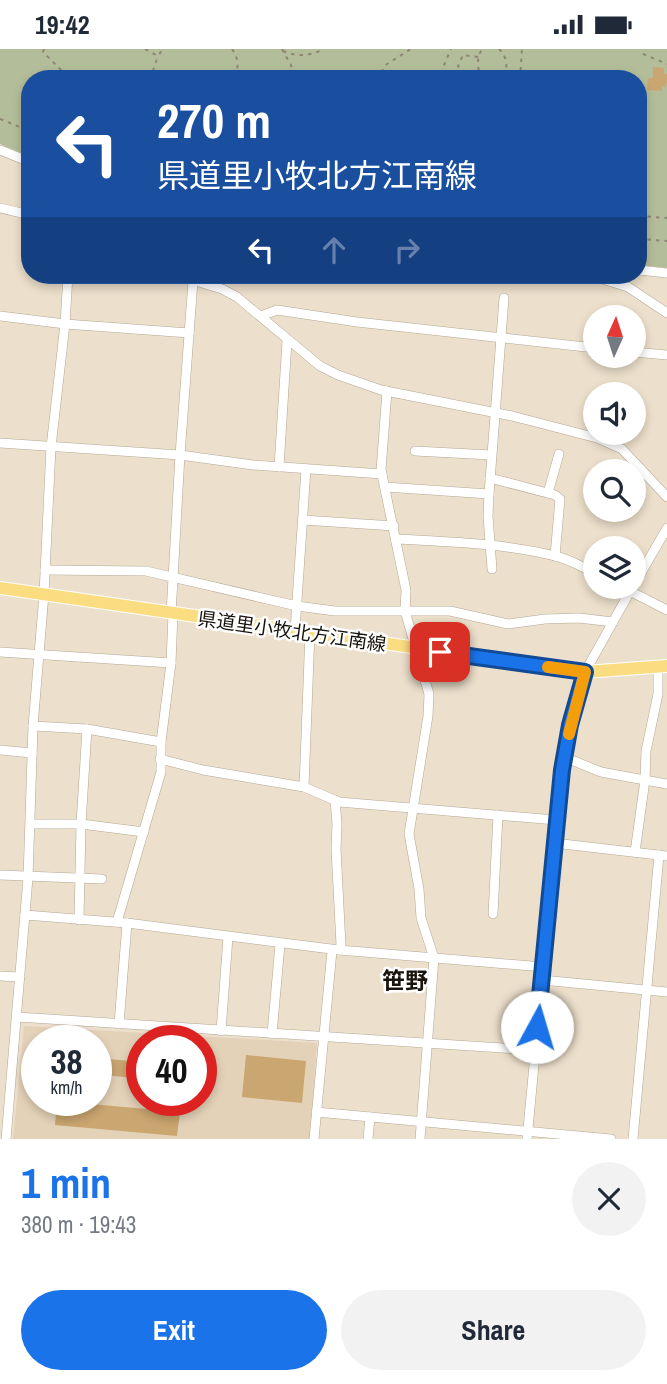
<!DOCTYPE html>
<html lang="en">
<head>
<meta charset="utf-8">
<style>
  :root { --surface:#fff; --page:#f2f2f3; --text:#1f2937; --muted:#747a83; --accent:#1a73e8 }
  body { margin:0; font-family:"Archivo Narrow","Noto Sans JP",sans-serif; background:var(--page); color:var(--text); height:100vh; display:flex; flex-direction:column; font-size:26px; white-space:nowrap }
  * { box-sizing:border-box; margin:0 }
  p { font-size:23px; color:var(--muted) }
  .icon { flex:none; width:38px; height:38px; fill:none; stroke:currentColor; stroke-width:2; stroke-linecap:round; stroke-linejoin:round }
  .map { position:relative; height:1090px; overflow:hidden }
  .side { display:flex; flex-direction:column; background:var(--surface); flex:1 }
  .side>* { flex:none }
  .top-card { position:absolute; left:21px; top:21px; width:626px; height:214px; border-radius:28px; box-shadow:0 4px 10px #0003; background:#1a4fa0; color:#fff; overflow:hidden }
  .needle { width:46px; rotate:3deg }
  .controls { position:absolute; left:583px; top:256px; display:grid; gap:14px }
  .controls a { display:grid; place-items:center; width:63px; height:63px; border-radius:50%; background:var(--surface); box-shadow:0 4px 10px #0003; font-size:35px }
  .speed { position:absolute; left:21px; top:976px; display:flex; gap:14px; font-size:35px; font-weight:700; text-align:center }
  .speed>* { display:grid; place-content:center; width:91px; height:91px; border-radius:50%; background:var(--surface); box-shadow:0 4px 10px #0003; line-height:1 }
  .speed small { font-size:18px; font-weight:400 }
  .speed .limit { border:10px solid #d22; background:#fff; color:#111 }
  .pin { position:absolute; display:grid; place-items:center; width:60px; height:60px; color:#fff; margin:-30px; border-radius:14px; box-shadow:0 4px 10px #0006 }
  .me { position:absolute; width:77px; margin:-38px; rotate:6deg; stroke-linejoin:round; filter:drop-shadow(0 0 5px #0008) }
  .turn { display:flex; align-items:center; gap:24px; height:147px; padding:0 21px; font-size:32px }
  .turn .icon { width:91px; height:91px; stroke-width:2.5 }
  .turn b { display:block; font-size:49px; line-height:60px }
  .lanes { display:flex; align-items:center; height:66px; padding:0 21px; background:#0003; justify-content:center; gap:35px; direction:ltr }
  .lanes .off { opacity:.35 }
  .round { display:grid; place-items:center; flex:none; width:74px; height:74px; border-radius:37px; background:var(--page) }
  .head { display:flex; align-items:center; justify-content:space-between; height:119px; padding:0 21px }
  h1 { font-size:42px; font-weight:800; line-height:52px; color:var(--accent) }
  .action { display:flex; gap:14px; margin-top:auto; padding:14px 21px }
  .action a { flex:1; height:80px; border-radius:42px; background:var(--accent); color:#fff; font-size:28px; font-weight:800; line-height:80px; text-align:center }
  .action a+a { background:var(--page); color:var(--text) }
  .status { display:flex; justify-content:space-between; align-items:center; height:49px; padding:0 35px; background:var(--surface); direction:ltr }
  .status svg { height:19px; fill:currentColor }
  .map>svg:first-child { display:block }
</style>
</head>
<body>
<div class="status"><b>19:42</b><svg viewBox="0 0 49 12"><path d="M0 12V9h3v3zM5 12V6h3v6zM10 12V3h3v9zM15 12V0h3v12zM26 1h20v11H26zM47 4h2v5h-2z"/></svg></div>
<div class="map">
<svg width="667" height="1090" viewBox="0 0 667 1090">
  <rect width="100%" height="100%" fill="#ecdfcb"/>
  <path fill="#e4d2b8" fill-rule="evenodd" d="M24 977 317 994 310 1090H13ZM37 992H96V1052H37ZM142 992H201V1052H142Z"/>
  <path fill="#b4bd99" d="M0 0H667V219L639 216V30H30V108L0 95Z"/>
  <g fill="#caa670">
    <path d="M653 18 664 19V25H667V33L665 38 662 37V42L647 41 648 29H653Z"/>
    <path d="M246 1006 306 1012 302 1054 242 1048Z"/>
    <path d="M96 1009 142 1013V1030L96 1025Z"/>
    <path d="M57 1052 180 1063 177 1087 55 1076Z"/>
  </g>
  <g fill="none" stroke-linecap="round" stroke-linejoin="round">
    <g stroke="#b4a795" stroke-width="10">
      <g id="minor">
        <path d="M0 101 30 113"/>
        <path d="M0 159 30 166"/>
        <path d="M639 221 667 224"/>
        <path d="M176 226 222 240 237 248 320 317 338 326 381 341 512 367 597 389 622 400 667 448"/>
        <path d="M590 226 628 238 667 264"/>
        <path d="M0 267 65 275 189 284"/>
        <path d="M261 267 277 261 357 273 595 299"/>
        <path d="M634 303 667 306"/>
        <path d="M387 342 381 421 406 541 405 562 429 645 428 667 409 785 419 840 421 869 434 909 420 1090"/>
        <path d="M0 394 180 406 253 416 382 425"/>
        <path d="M415 402 491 406"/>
        <path d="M279 418 287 292"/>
        <path d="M490 429 555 446 560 450 555 507"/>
        <path d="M385 438 489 445"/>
        <path d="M548 444 559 405"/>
        <path d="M303 471 394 477"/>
        <path d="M397 490C449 493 503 494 555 507 569 510 582 518 595 524"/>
        <path d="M492 520 488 467 489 445 504 249"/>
        <path d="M45 521 146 522 297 557 335 562H450L508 575 545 570 579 569 613 573"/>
        <path d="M634 536 667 479"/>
        <path d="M620 537 667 561"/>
        <path d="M171 565 180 406 193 232"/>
        <path d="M295 581 306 420"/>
        <path d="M0 603 171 614"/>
        <path d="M33 677 87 680 161 693"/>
        <path d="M0 701 32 704"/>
        <path d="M564 708 601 723 667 735"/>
        <path d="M160 710 203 721 304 738 339 753 556 771"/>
        <path d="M304 738 310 583"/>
        <path d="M31 775H81L144 783"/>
        <path d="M554 794 667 807"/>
        <path d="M635 803 645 731 646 702 658 645V617"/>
        <path d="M0 826 102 830"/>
        <path d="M493 865 498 766"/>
        <path d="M25 866 127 874 339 901 341 896 336 800 337 775 335 751"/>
        <path d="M79 871 81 775 87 680"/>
        <path d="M117 873 161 723V693L171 614 173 565"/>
        <path d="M339 901 543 918"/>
        <path d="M0 927 20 928"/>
        <path d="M542 931 667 943"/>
        <path d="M17 968 535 1001"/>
        <path d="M119 975 127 874"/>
        <path d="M221 982 228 888"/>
        <path d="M272 985 280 895"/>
        <path d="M316 1063 611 1090"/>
        <path d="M6 1090 28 829 33 677 44 545 51 398 65 275 68 226"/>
        <path d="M314 1090 332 902"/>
        <path d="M368 1090 370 1068"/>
        <path d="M527 1090 562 721 570 676 585 623 633 537"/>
        <path d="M633 1090 659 806"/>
      </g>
    </g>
    <g stroke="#fff" stroke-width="14">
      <path id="major" d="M0 539 585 623 667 617"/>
    </g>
    <g stroke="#8f8677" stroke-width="2" stroke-dasharray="3.5 5" stroke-linecap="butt">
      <path d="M44 0 43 3 70 30"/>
      <path d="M145 0 158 7 163 0"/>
      <path d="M232 0C239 10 239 19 234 30"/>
      <path d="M282 0 291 16 294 30"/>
      <path d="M499 0C508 8 507 19 505 30"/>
      <path d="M283 2C296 8 311 7 324 0"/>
      <path d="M643 5 667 15"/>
      <path d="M478 8 463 6 458 17 463 27H479"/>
      <path d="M150 30 158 7"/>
      <path d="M384 30 380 25 387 15 411 0"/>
      <path d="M434 30 441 23 451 0"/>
      <path d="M455 30 459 24"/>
      <path d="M479 30 478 8 482 0"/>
      <path d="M520 30 522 0"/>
      <path d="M0 70 30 82"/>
      <path d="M639 167 667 169"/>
      <path d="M639 190 667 192"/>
    </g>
    <use href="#minor" stroke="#fff" stroke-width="9"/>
    <use href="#major" stroke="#fbdd81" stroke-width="12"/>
  </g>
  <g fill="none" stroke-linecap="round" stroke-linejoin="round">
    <g stroke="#114b97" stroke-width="18">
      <path id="route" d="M440 603 585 623 570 676 562 721 537 978"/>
    </g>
    <use href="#route" stroke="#1a73e8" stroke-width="12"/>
    <path stroke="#f59e0b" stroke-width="12" d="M548 618 585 623 569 685"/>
  </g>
  <g text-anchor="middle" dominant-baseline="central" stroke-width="5" stroke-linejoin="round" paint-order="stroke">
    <g font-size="19" fill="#18130c" stroke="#fff">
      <text transform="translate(292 582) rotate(8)">県道里小牧北方江南線</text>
    </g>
    <g font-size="23" font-weight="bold" fill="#18130c" stroke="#fff">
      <text x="405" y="931">笹野</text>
    </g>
  </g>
</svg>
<div class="controls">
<a><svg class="needle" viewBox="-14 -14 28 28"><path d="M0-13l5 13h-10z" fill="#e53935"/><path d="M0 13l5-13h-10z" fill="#747a83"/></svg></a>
<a><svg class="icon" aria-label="sound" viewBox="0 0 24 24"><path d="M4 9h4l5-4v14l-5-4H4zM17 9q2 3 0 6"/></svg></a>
<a><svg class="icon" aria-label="search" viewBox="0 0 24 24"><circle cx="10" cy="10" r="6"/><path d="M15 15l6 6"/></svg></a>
<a><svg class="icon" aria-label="layers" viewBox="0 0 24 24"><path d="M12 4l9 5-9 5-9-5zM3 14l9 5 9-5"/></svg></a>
</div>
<div class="speed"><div>38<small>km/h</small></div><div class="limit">40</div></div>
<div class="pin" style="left:440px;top:603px;background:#d93025"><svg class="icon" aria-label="arrive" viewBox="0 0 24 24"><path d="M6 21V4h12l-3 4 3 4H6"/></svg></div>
<svg class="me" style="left:537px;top:978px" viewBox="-20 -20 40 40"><circle r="19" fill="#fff"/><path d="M0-13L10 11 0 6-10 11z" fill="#1a73e8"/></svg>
<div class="top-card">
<div class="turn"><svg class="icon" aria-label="left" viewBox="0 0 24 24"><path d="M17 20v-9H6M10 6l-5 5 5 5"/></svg><div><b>270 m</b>県道里小牧北方江南線</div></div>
<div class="lanes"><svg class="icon" aria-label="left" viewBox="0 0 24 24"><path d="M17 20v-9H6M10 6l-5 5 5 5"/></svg><svg class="icon off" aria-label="ahead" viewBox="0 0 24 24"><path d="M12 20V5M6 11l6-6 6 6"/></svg><svg class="icon off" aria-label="right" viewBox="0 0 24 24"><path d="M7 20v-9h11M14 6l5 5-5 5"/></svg></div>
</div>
</div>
<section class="side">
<div class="head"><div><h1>1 min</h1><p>380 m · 19:43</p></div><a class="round"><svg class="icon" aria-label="close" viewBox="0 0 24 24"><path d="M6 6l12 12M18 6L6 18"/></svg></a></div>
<div class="action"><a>Exit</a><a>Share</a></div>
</section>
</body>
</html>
